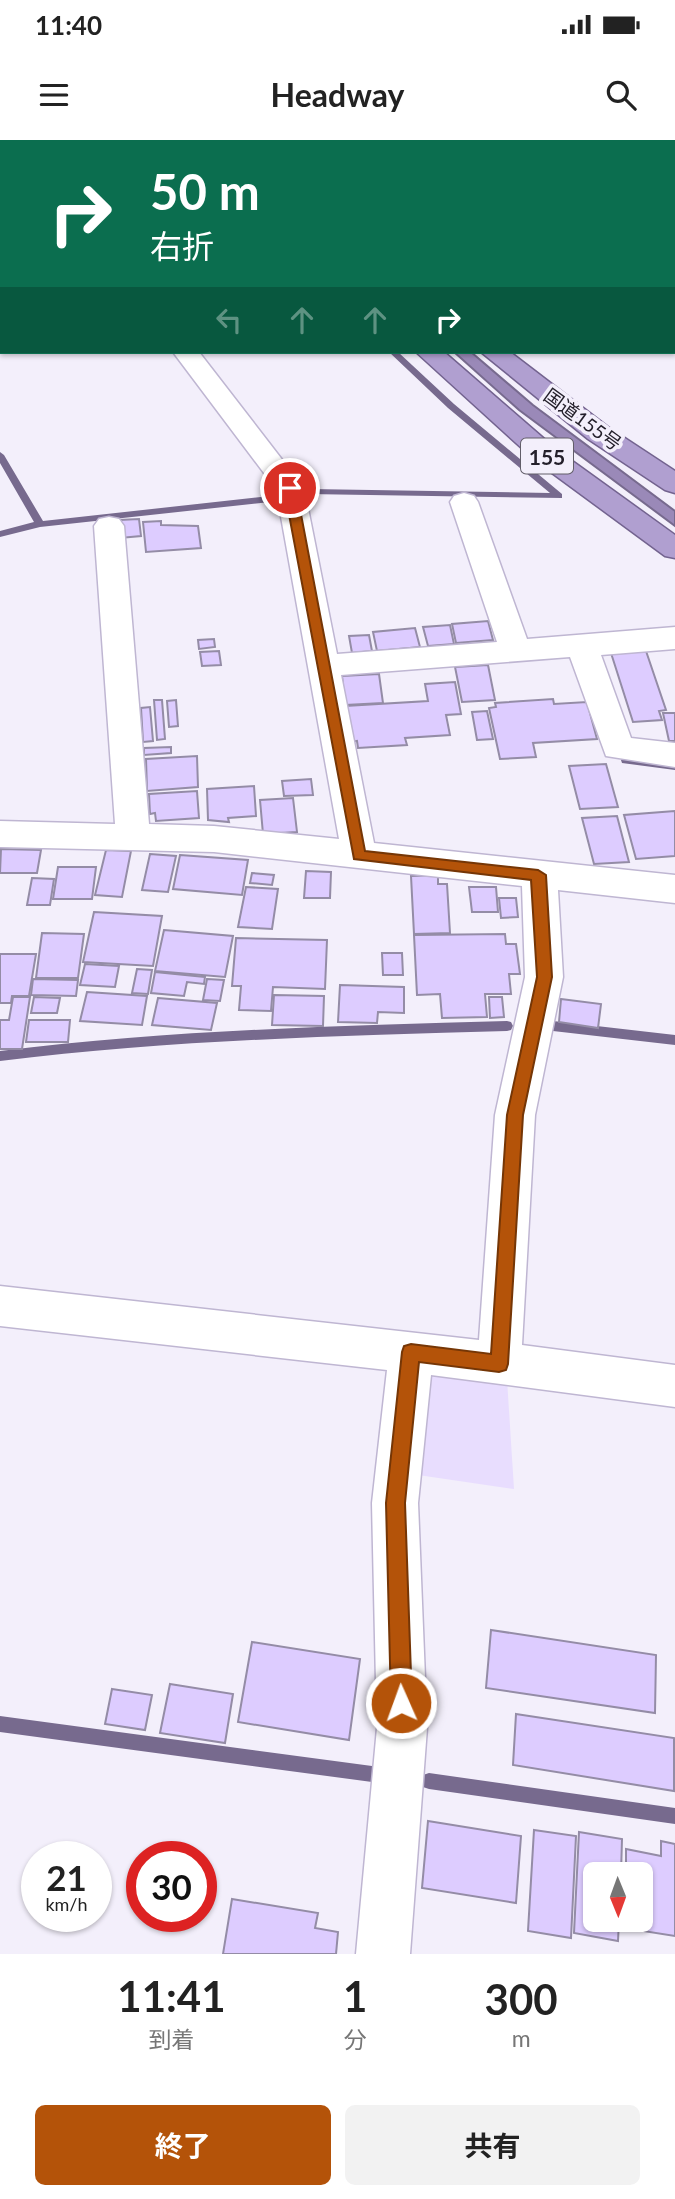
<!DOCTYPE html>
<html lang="ja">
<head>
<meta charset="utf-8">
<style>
  :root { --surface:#fff; --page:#f2f2f2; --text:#222; --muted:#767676; --accent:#b45309 }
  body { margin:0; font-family:Lato,"Noto Sans JP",sans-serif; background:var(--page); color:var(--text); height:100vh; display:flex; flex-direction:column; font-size:26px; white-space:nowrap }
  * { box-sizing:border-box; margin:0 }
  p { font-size:23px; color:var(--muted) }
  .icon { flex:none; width:38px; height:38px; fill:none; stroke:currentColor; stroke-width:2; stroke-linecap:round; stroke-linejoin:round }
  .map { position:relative; height:1814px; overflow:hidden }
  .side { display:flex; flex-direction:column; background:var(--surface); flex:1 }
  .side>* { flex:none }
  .banner { position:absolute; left:0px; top:0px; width:676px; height:214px; box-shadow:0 2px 5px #0004; background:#0b6e4f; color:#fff; overflow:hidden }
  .needle { width:46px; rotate:179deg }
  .buttons { position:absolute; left:583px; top:1722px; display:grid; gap:14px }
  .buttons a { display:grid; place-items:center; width:70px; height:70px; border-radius:10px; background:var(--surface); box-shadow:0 2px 5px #0004; font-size:35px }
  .speed { position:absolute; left:21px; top:1701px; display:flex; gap:14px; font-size:35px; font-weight:700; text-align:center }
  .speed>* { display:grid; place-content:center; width:91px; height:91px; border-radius:50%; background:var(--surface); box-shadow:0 2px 5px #0004; line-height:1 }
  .speed small { font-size:18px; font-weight:400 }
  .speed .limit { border:10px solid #d22; background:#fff; color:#111 }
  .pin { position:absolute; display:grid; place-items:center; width:60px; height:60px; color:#fff; margin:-30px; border:4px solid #fff; border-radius:50%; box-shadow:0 2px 7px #0007 }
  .me { position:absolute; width:77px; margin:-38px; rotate:358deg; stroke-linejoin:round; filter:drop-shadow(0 0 5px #0008) }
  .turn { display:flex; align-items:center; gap:24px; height:147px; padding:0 35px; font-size:32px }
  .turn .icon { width:91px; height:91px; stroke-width:2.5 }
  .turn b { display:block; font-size:49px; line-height:60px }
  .lanes { display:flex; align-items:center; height:66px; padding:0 35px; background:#0003; justify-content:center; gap:35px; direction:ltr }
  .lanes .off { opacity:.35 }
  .eta { display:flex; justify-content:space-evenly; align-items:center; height:119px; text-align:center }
  .eta b { font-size:42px; font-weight:700; line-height:49px }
  .action { display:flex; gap:14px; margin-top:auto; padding:14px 35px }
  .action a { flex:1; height:80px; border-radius:10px; background:var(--accent); color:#fff; font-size:28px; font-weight:700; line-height:80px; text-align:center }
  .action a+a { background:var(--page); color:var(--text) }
  .status { display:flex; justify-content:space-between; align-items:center; height:49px; padding:0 35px; background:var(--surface); direction:ltr }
  .status svg { height:19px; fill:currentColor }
  header { display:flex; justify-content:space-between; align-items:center; height:91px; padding:0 35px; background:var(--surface); font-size:32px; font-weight:700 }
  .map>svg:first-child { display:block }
</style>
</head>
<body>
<div class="status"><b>11:40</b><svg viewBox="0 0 49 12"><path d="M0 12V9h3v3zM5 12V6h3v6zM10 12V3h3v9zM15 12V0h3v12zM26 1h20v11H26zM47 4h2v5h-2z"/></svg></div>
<header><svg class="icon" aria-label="menu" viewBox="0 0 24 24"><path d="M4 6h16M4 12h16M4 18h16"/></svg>Headway<svg class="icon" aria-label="search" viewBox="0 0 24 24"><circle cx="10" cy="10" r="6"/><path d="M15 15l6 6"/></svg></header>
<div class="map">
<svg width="675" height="1814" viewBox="0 0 675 1814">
  <rect width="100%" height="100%" fill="#f3effb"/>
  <path fill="#e8ddfe" d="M430 1230 507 1239 514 1349 418 1335Z"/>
  <path fill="#9a89b8" stroke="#776a8e" stroke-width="2" d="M454 212H471L533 265 675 371V386L519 270Z"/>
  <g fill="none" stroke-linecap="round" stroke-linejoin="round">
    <g fill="#776a8e" fill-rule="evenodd">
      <path d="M202 0H210V2H203Z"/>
      <path d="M389 212H398L454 264 562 354V358L307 354V350L310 349 550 353 448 268Z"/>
      <path d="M0 312 4 315 43 381 279 355 284 358 279 361 40 387 0 397V391L34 382 0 323Z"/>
      <path d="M626 616 675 622V630L622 623 621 620 622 617Z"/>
      <path d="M507 881 511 882 513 886 511 890 507 891C337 896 168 900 0 921V911C168 890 337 886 507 881Z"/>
      <path d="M553 881 675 895V905L553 891 549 890 547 886 549 882Z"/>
      <path d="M0 1576 372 1626 378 1628 380 1634 378 1640 372 1642 0 1592Z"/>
      <path d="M429 1633 675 1668V1684L429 1649 423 1647 421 1641 423 1635Z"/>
    </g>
  </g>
  <g fill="#dcf" stroke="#948ca6" stroke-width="2">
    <path d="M139 379 141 396 120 398 119 380Z"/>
    <path d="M161 381V385L198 386 201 408 146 412 143 382Z"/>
    <path d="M488 481 493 500 456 503 452 484Z"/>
    <path d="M450 485 454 504 428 506 423 487Z"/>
    <path d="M415 488 420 507 377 511 373 492Z"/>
    <path d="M369 495 372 511 352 513 349 496Z"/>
    <path d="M214 499 215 507 199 509 198 500Z"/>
    <path d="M219 511 221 525 202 526 200 512Z"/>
    <path d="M646 511 666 570 659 571 662 580 633 582 611 513Z"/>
    <path d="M488 525 495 560 462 562 455 527Z"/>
    <path d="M379 534 383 563 345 565 342 536Z"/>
    <path d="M455 542 461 574 446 575 450 595 405 598 407 605 358 608 357 601 350 602 345 566 428 561 425 544Z"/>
    <path d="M553 559 554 564 587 562 597 599 533 603 536 617 500 619 489 568 496 567 495 563Z"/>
    <path d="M154 560H162L165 599 157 600Z"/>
    <path d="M176 560 178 586 169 587 167 561Z"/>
    <path d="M150 567 153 601 143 602 141 568Z"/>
    <path d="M487 571 493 599 477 600 472 572Z"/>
    <path d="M663 573H675V601H669Z"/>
    <path d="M171 607V613L144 615V608Z"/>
    <path d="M197 616 198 647 147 651 146 619Z"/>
    <path d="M606 624 618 667 580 669 569 626Z"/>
    <path d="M311 639 313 655 284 656 282 641Z"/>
    <path d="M254 646 256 676 228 678 229 682 208 680 207 649Z"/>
    <path d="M197 651 199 678 156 681 155 673 150 674 149 654Z"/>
    <path d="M293 658 297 692 263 694 260 660Z"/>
    <path d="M675 671V716L636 719 624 675Z"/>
    <path d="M617 676 629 722 594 724 582 678Z"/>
    <path d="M1 709 41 710 37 733H0Z"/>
    <path d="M106 710 131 711 122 757 95 755Z"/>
    <path d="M150 714 176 716 168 752 142 750Z"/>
    <path d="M180 715 248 720 242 755 173 749Z"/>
    <path d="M58 727H96L92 759H53Z"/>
    <path d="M306 731 331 732 330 758H304Z"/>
    <path d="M252 733 274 735 272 745 250 743Z"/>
    <path d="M438 735V744H447L450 793 414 794 411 736Z"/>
    <path d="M32 738 54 739 50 765H27Z"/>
    <path d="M246 747 278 749 272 789 238 787Z"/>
    <path d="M469 747H496L498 772H472Z"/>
    <path d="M499 758H516L518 777 501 778Z"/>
    <path d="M94 772 162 776 153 826 83 822Z"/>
    <path d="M164 790 233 796 225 837 155 831Z"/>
    <path d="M42 793 84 794 78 838H36Z"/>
    <path d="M505 794 506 804H516L520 834H509L511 854H485L487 877 442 878 440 854 417 855 414 795Z"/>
    <path d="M236 798 327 800 325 849 273 847 271 871 239 870 241 846H232Z"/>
    <path d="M382 813H402L403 835H383Z"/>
    <path d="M0 814H36L29 856H12L11 863H0Z"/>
    <path d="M85 824 119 826 115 847 80 845Z"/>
    <path d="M137 829 152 830 148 854 132 853Z"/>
    <path d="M155 832 205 837 204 844 187 842 184 856 151 853Z"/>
    <path d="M33 839 78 840 76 856 31 855Z"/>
    <path d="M207 839 224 840 220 861 203 860Z"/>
    <path d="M340 845 404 847V873L378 872 377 883 338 882Z"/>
    <path d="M87 852 147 856 142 885 80 881Z"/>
    <path d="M274 855 324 856 323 886 272 885Z"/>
    <path d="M13 857H30L22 909H0V880H9Z"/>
    <path d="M34 857 60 858 57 873H31Z"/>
    <path d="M489 857H502L504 877 490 878Z"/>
    <path d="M158 858 217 863 211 890 152 885Z"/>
    <path d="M561 859 601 864 598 888 559 882Z"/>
    <path d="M29 880H70L68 902H26Z"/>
    <path d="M491 1490 656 1515 655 1573 486 1548Z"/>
    <path d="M252 1502 360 1519 349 1600 238 1582Z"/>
    <path d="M170 1544 233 1554 225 1603 160 1593Z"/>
    <path d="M112 1549 152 1555 145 1590 105 1584Z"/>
    <path d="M516 1574 674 1598V1651L513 1625Z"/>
    <path d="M428 1681 521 1696 516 1763 422 1748Z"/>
    <path d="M534 1690 576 1696 571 1798 528 1791Z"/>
    <path d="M579 1692 622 1699 621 1734H595V1780H619L618 1801 574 1793Z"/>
    <path d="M661 1701 675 1704V1796L624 1788V1780H640V1734H626V1709L661 1716Z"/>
    <path d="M232 1759 318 1773 315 1788 338 1792 336 1814H223Z"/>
  </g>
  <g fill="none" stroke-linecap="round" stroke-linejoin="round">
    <g stroke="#bfb6d2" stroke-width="3">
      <g id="minor">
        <path d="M14 0H37L38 2H15Z"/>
        <path d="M473 0H498L499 2H474Z"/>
        <rect x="674" y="75" width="1" height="14"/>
        <path d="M0 112H2L0 127Z"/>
        <path d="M173 212H199L304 348 337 514 497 502 450 362 454 356 464 353 474 356 478 362 527 499 675 487V509L601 515 631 598 675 603V627L606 616 570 517 341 535 374 703 675 735V763L558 750 563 837 535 975 522 1205 675 1225V1267L431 1235 418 1363 427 1588 410 1814H356L377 1588 372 1363 387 1230 0 1186V1146L479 1200 495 975 525 837 522 746 214 712 0 707V681L115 684 94 386 99 379 109 377 119 379 124 386 149 684 214 686 339 699 276 349Z"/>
      </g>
    </g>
    <g stroke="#73638f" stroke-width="3">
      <g id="trunk">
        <path d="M275 0H298L299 2H276Z"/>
        <path d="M416 212H444L557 310 675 395V418L665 416 537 322Z"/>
        <path d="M481 212H510L608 287 675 331V353L665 350 588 299Z"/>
      </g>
    </g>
    <use href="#minor" fill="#fff" fill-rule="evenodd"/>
    <use href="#trunk" fill="#b09fd0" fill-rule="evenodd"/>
  </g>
  <path fill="#b45309" stroke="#753606" stroke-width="2" d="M290 344 296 348 365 711 538 730 546 735 552 837 523 975 508 1224 506 1230 499 1232 419 1222 405 1363 412 1563 409 1570 401 1573 394 1570 391 1563 386 1363 402 1212 404 1206 411 1204 491 1214 507 975 537 837 531 740 354 719 284 348Z"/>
  <g text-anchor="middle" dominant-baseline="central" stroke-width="7" stroke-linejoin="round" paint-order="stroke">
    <g font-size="19" fill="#24202b" stroke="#f3effb">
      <text transform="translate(583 279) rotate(36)">国道155号</text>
    </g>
    <rect fill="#f3effb" stroke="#625e69" stroke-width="2" x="521" y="298.5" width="52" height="35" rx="5"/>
    <g font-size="21" font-weight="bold" fill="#24202b">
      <text x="547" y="316">155</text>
    </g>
  </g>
</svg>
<div class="buttons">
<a><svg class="needle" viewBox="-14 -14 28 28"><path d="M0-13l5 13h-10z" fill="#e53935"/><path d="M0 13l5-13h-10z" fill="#767676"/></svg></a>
</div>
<div class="speed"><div>21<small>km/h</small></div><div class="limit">30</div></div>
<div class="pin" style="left:290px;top:348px;background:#d93025"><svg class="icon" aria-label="arrive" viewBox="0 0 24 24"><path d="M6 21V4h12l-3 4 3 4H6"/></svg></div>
<svg class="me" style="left:401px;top:1563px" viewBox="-20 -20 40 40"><circle r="17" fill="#b45309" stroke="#fff" stroke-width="3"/><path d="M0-11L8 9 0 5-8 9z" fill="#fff"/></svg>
<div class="banner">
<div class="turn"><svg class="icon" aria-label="right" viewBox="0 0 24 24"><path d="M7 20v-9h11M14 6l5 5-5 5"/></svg><div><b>50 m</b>右折</div></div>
<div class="lanes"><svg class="icon off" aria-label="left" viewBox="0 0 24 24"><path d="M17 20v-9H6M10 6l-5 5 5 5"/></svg><svg class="icon off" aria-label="ahead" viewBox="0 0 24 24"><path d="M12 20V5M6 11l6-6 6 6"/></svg><svg class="icon off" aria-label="ahead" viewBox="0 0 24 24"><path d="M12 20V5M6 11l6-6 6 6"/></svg><svg class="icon" aria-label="right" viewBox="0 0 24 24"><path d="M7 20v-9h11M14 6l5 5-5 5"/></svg></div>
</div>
</div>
<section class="side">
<div class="eta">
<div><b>11:41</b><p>到着</p></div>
<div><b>1</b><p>分</p></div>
<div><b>300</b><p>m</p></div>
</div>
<div class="action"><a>終了</a><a>共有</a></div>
</section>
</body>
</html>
